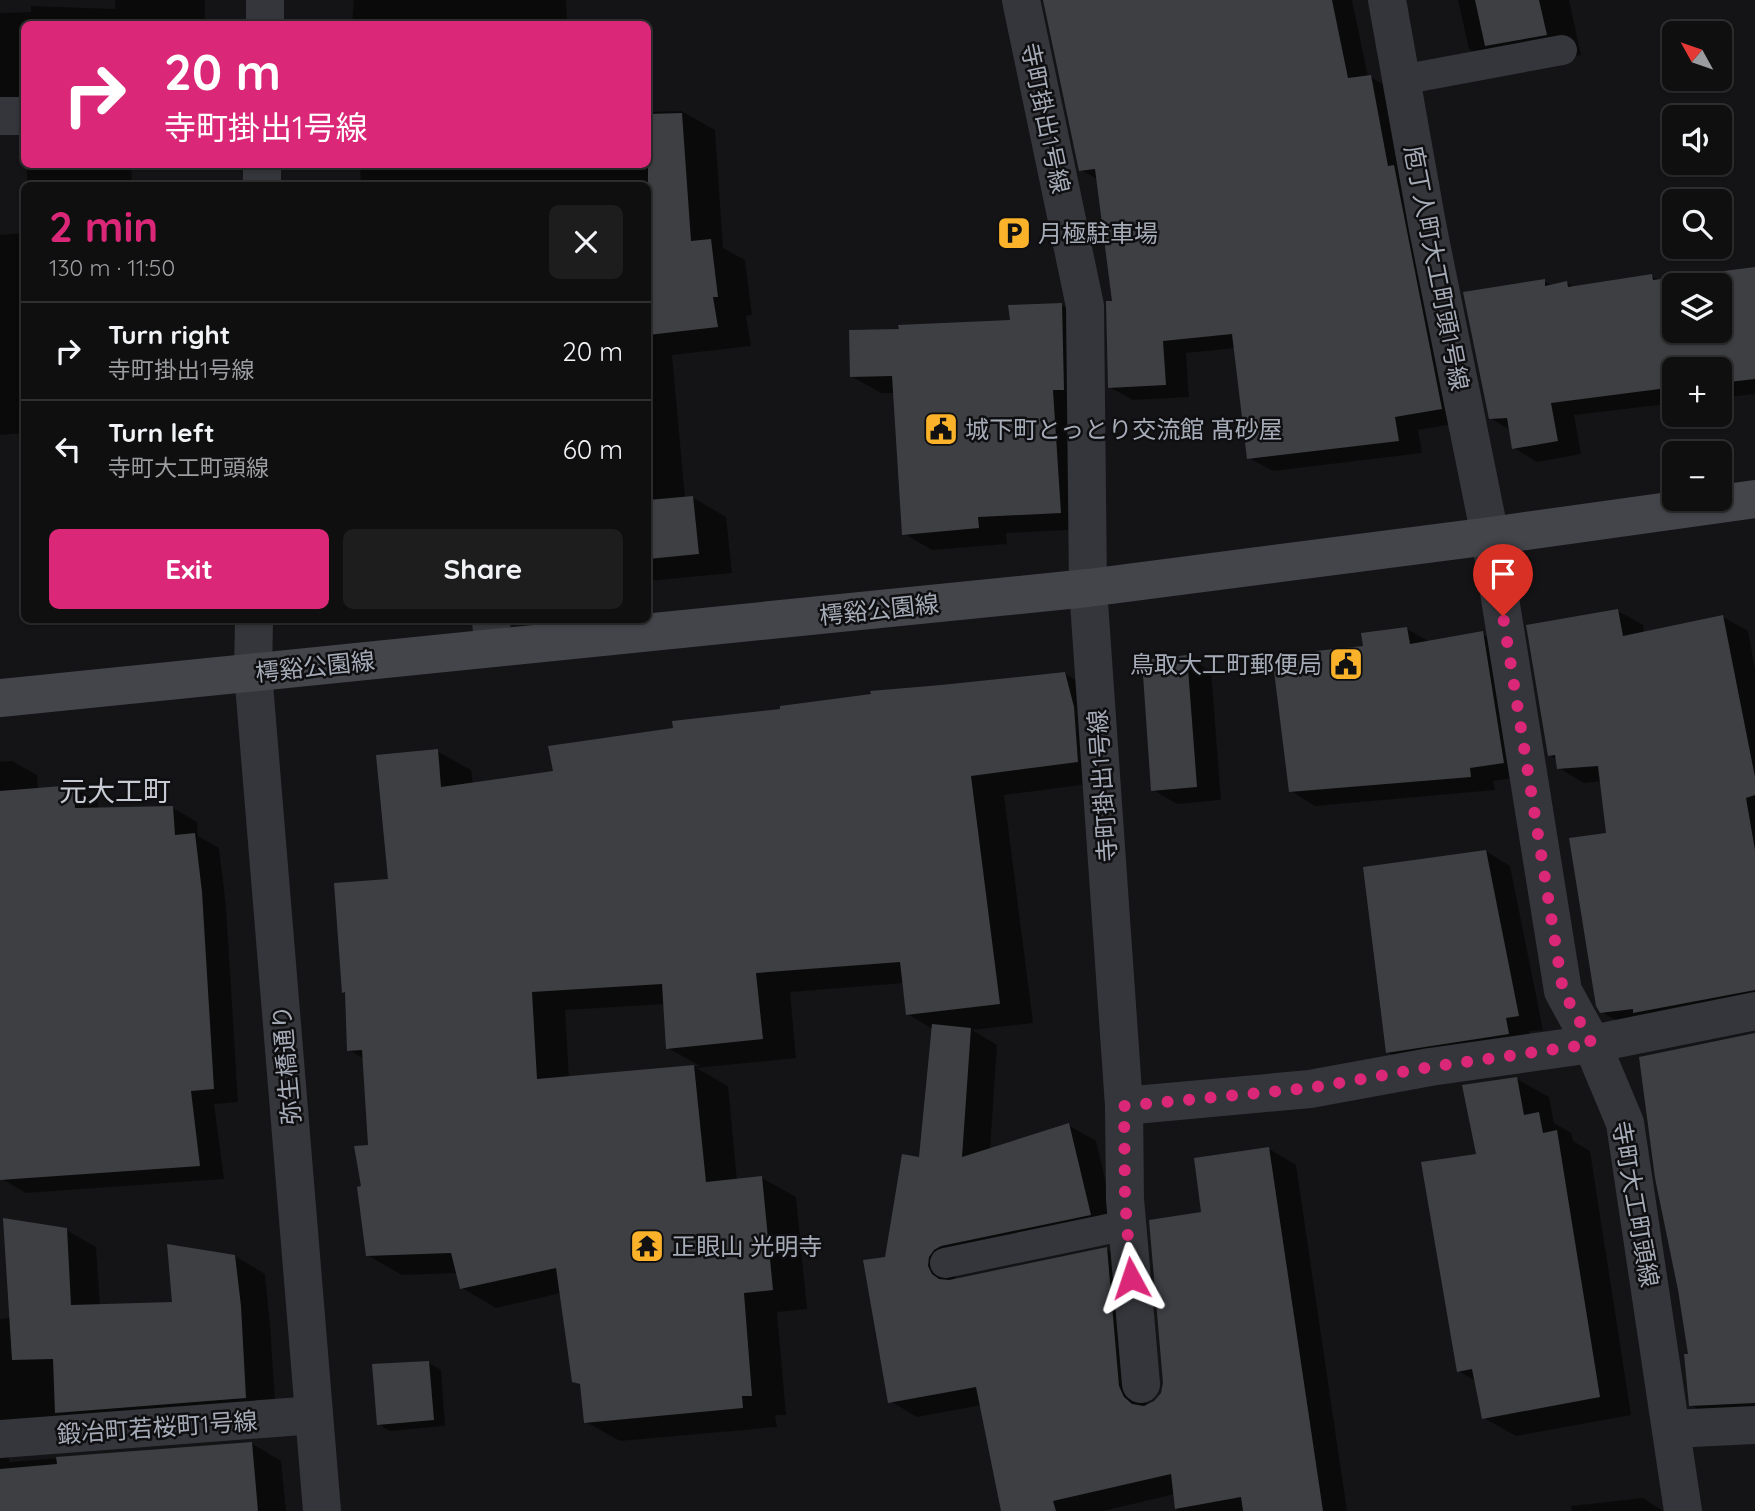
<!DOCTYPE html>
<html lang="en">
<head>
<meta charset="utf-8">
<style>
  :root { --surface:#0f0f10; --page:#1d1d1e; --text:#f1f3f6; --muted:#9b9c9f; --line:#2f2f30; --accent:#db2777 }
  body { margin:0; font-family:Quicksand,"Noto Sans JP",sans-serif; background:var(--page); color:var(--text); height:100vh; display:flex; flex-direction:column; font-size:26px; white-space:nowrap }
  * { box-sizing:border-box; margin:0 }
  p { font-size:23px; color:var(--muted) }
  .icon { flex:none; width:38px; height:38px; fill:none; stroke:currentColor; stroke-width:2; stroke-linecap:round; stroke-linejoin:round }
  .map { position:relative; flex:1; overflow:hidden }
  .drawer { position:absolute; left:21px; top:182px; width:630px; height:441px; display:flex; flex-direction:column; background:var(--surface); border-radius:10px; box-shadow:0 2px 5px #0004,0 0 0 2px var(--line) }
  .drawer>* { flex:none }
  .guide { position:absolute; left:21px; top:21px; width:630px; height:147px; border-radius:10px; box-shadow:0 2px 5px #0004,0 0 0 2px var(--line); background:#db2777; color:#fff; overflow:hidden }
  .needle { width:46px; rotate:310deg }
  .tools { position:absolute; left:1662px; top:21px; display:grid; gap:14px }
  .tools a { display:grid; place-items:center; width:70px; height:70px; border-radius:10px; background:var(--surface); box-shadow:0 2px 5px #0004,0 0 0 2px var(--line); font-size:35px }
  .pin { position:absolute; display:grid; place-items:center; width:60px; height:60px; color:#fff; margin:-72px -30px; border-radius:50% 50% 50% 0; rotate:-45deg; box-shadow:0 0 7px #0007 }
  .pin .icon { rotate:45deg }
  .me { position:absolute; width:77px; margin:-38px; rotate:355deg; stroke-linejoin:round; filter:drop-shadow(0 0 5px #0008) }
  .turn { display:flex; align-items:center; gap:24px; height:147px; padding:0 28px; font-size:32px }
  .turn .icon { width:91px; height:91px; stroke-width:2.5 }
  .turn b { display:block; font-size:49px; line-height:60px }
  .round { display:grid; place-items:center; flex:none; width:74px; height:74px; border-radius:10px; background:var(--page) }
  .overview { display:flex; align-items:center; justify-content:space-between; height:119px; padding:0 28px }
  h1 { font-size:42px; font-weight:800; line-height:52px; color:var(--accent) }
  .primary-button { display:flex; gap:14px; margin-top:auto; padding:14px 28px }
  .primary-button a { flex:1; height:80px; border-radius:10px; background:var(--accent); color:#fff; font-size:28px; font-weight:800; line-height:80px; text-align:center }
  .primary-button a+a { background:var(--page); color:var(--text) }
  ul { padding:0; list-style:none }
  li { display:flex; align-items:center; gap:21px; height:98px; padding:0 28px; border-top:2px solid var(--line) }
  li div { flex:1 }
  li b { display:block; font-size:26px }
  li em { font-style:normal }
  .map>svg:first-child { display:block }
</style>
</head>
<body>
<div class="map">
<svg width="1755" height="1511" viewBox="0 0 1755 1511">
  <rect width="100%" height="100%" fill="#141416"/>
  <g fill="#0007" fill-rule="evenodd">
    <path d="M115 0H205V24H24V107L0 114V13L31 12V6L115 9Z"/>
    <path d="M354 0H566L567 24H352Z"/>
    <path d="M1044 0H1352L1368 77H1370L1394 90 1465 422 1418 430 1422 453 1273 471 1249 458 1235 348 1186 353 1189 397 1133 400 1109 387 1114 302 1099 180 1081 170Z"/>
    <path d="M1458 0H1569L1581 55 1505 69 1469 49Z"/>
    <path d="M681 111 715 130 723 248 745 260 752 315 746 316 751 346 672 355 685 498 692 497 726 517 732 573 648 581V186H361L360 164H648V112Z"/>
    <path d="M26 164H131L132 186H28Z"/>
    <path d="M24 233V433L0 435V235Z"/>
    <path d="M1755 269V394L1720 398V369H1675V403L1574 415 1581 454 1537 462 1514 448 1510 430 1490 418 1544 281 1553 286 1567 283 1576 288 1651 276 1661 281ZM1675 285H1720V331H1675Z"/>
    <path d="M1062 305 1091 321 1089 529 1006 533 1007 544 932 550 903 533 895 393H881L851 376 900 331 1012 322Z"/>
    <path d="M1618 611 1643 625 1644 633 1723 617 1748 631 1755 669V1007L1627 1026 1601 1012 1607 834 1601 781 1584 783 1559 768 1558 760 1549 755Z"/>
    <path d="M1407 629 1430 642 1482 634 1507 648 1528 776 1493 781 1495 790 1315 806 1291 791 1319 661 1365 648Z"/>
    <path d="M1186 657 1211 671 1221 800 1177 804 1153 790Z"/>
    <path d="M1065 674 1099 693 1112 781 1004 795 1033 1023 972 1030 997 1045 990 1150 1068 1125 1096 1141 1117 1230 955 1273V1281L1107 1249 1134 1264 1147 1406 1155 1403 1163 1393 1203 1214 1269 1149 1296 1165 1347 1511H1177L1175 1494 1103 1511H1003L982 1405 917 1417 890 1401 886 1258 921 1159 933 1029 907 1014 904 983 790 992 796 1058 696 1068 728 1086 737 1181 762 1178 796 1197 807 1309 777 1312 786 1415H775L777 1427 620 1441 586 1422 582 1386 574 1381 561 1293 496 1308 462 1288 458 1273 402 1275 367 1255 363 1188 370 1146 364 1059 349 1050 347 994 344 992 390 881 437 751 471 770 473 784 555 773ZM665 1004 668 1048 700 1066 569 1078 565 1010Z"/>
    <path d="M12 761 37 775 38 790 73 787 98 801V810L173 808 197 822 198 836 219 848 226 907 238 1102 214 1104 224 1179 26 1193 2 1179 0 1147V762Z"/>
    <path d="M1486 851 1510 866 1543 1030 1529 1031 1532 1047 1412 1066 1387 1052Z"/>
    <path d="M1755 1035V1418L1716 1420 1691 1405 1690 1356Z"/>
    <path d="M1517 1079 1549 1097 1554 1123 1571 1133 1573 1141 1590 1151 1631 1415 1516 1436 1484 1418 1476 1381 1458 1371 1478 1155Z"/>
    <path d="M66 1230 96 1247 100 1306 174 1303 235 1256 265 1274 270 1325 276 1415 10 1448 9 1462 251 1443 281 1461 286 1511H0V1319L10 1318Z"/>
    <path d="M429 1363 441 1370 445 1426 390 1431 378 1424Z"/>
    <path d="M1643 1498 1663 1511H1572L1571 1506Z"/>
  </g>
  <g fill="#3e3f43" fill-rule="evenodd">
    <path d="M1043 0H1332L1348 78 1371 75 1388 166 1394 165 1442 409 1395 417 1399 441 1247 459 1232 334 1163 341 1166 385 1108 388 1106 301H1112L1095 169 1079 171Z"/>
    <path d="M1475 0H1539L1547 35 1485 46Z"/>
    <path d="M682 113 691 241 711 239 718 297H713L718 327 648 335V114Z"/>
    <path d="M1755 267V379L1720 383V369H1675V387L1551 403 1558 441 1512 449 1507 418 1489 419 1463 292 1545 279V286L1567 281 1568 287 1652 274 1653 280ZM1675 285H1720V331H1675Z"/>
    <path d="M1062 303 1064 390H1053L1061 513 978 517 979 528 902 535 892 376 850 377 849 330 899 329 898 325 1010 320 1008 305Z"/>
    <path d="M693 496 699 554 648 559V500Z"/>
    <path d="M1618 609 1623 636 1723 615 1755 777V795L1746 798 1755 850V990L1633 1013V1009L1600 1013 1596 1006 1569 838 1606 833 1598 766 1557 769 1555 755 1548 756 1526 625Z"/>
    <path d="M1407 627 1410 644 1483 631 1504 763 1470 768 1471 777 1289 792 1273 663 1317 659 1316 651 1363 646 1361 633Z"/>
    <path d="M1187 655 1197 787 1151 791 1142 660Z"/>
    <path d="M1065 672 1074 707 1078 762 971 776 1000 1004 906 1015 900 962 756 973 763 1039 666 1049 662 984 532 992 537 1079 694 1065 706 1182 762 1176 773 1290 744 1293 752 1396H742L743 1408 584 1423 580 1384 572 1382 556 1268 460 1289 451 1253 366 1256 357 1187 361 1186 354 1146 368 1145 362 1050 347 1051 345 992 342 993 334 883 388 879 376 755 438 749 441 787 553 771 548 746 673 728 672 721 780 709V706L871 694 870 691 941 685Z"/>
    <path d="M74 785 75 808 173 806 175 835 195 833 202 892 214 1089 191 1091 200 1166 0 1180V791Z"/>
    <path d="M1486 850 1519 1016 1506 1018 1509 1034 1386 1053 1363 867Z"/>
    <path d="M932 1024 971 1028 962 1157 1069 1123 1091 1215 941 1246 934 1250 929 1257 928 1266 932 1274 939 1279 949 1280 1107 1247 1119 1386 1124 1397 1132 1404 1144 1406 1154 1401 1161 1393 1163 1383 1149 1220 1201 1212 1194 1158 1269 1147 1323 1511H1243L1241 1497 1175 1509 1171 1474 1053 1501 1056 1511H1001L976 1387 888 1403 863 1260 885 1257 902 1154 919 1157Z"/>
    <path d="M1755 1033V1403L1689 1406 1684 1354H1688L1678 1290 1655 1178 1639 1057Z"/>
    <path d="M1517 1077 1524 1115 1539 1112 1543 1133 1557 1130 1600 1397 1482 1419 1472 1369 1457 1372 1421 1162 1476 1154 1462 1085Z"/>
    <path d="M3 1218 67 1228 71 1305 172 1302 167 1244 235 1255 241 1306 246 1398 55 1413 53 1359 12 1360Z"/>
    <path d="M429 1361 434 1420 377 1425 372 1364Z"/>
    <path d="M252 1442 258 1511H0V1469L57 1464 56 1457Z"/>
  </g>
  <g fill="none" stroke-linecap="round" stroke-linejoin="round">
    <g stroke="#35363b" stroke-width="30">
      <path d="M1401 80 1562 50"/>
      <path d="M945 1263 1127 1225"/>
    </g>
    <g stroke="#35363b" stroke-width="38">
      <path d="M1021 0 1085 306 1088 588 1124 1106 1310 1089 1430 1067 1592 1044 1755 1011"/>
      <path d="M1387 0 1427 224 1490 536 1563 991 1592 1044 1625 1123 1683 1511"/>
      <path d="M0 116H24"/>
      <path d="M491 620 493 648"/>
      <path d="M1124 1106 1125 1199 1141 1384"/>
      <path d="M1671 1429 1755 1425"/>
      <path d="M0 1439 314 1415"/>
    </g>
    <g stroke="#35363b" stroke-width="38">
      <path d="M265 24V0"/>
      <path d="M262 186V164"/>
      <path d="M254 620 253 672 322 1511"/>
    </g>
    <path stroke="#43454b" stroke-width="38" d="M0 698 1088 588 1490 536 1755 499"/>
  </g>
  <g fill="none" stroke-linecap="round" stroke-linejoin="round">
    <path stroke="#db2777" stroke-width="12" stroke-dasharray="0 21.6" d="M1131 1278 1125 1199 1124 1106 1310 1088 1430 1067 1592 1044 1563 991 1503 616"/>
  </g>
  <defs>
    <g id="parking-square" transform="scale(1.75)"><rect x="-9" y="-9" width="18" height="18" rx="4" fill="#f9b229" stroke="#0f0f11"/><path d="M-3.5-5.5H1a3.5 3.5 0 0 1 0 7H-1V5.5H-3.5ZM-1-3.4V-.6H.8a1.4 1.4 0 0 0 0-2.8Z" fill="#111"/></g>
    <g id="civic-square" transform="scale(1.75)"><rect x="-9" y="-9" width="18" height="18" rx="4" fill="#f9b229" stroke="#0f0f11"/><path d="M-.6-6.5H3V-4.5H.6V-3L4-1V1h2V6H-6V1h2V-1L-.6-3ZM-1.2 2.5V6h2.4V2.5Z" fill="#111"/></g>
    <g id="temple-square" transform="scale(1.75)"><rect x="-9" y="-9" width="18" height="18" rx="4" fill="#f9b229" stroke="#0f0f11"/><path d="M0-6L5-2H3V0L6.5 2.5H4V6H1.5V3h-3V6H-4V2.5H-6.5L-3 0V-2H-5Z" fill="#111"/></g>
  </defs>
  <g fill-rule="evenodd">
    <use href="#parking-square" x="1014" y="233"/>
    <use href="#civic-square" x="941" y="429"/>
    <use href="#civic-square" x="1346" y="664"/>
    <use href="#temple-square" x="647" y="1246"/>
  </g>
  <g text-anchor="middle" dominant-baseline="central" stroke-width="5" stroke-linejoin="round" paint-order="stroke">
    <g font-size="24" fill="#a5abb7" stroke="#0f0f11">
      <text transform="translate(1046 118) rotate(78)">寺町掛出1号線</text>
      <text transform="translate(1437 268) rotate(79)">庖丁人町大工町頭1号線</text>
      <text transform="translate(879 609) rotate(-6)">樗谿公園線</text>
      <text transform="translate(315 666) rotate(-6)">樗谿公園線</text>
      <text transform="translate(1102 786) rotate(-94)">寺町掛出1号線</text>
      <text transform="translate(286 1065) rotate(-95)">弥生橋通り</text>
      <text transform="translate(1636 1204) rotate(80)">寺町大工町頭線</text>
      <text transform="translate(157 1427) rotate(-4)">鍛冶町若桜町1号線</text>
    </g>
    <g font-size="24" fill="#a5abb7" stroke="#0f0f11" text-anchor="start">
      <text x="1038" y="233">月極駐車場</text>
      <text x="965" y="429">城下町とっとり交流館 髙砂屋</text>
      <text x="1322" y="664" text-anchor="end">鳥取大工町郵便局</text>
      <text x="672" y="1246">正眼山 光明寺</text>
    </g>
    <g font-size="28" fill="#c6cad3" stroke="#0f0f11">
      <text x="115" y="790">元大工町</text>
    </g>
  </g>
</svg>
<div class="tools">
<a><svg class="needle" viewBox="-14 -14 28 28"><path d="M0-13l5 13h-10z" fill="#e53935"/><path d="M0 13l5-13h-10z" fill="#9b9c9f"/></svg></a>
<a><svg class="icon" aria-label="sound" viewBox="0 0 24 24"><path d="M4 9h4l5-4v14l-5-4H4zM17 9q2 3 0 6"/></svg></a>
<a><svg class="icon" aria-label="search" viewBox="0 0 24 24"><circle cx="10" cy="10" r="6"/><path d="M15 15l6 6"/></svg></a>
<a><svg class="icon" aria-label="layers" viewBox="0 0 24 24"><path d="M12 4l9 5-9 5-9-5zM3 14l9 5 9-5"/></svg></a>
<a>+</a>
<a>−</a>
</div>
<div class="pin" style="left:1503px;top:616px;background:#d93025"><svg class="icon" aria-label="arrive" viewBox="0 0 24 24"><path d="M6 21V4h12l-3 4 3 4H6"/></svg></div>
<svg class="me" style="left:1131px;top:1278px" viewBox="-20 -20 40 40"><path d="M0-17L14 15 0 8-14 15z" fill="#db2777" stroke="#fff" stroke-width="4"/></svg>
<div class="guide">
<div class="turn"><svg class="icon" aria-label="right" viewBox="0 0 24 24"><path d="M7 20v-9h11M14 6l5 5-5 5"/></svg><div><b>20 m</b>寺町掛出1号線</div></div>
</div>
<section class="drawer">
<div class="overview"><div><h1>2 min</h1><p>130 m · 11:50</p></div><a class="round"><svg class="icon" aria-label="close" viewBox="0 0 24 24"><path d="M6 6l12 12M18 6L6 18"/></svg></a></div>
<ul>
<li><svg class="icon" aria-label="right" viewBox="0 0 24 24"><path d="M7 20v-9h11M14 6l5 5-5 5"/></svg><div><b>Turn right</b><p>寺町掛出1号線</p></div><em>20 m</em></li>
<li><svg class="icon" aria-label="left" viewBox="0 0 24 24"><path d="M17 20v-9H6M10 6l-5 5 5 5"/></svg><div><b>Turn left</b><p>寺町大工町頭線</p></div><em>60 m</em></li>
</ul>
<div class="primary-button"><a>Exit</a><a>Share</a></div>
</section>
</div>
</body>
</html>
